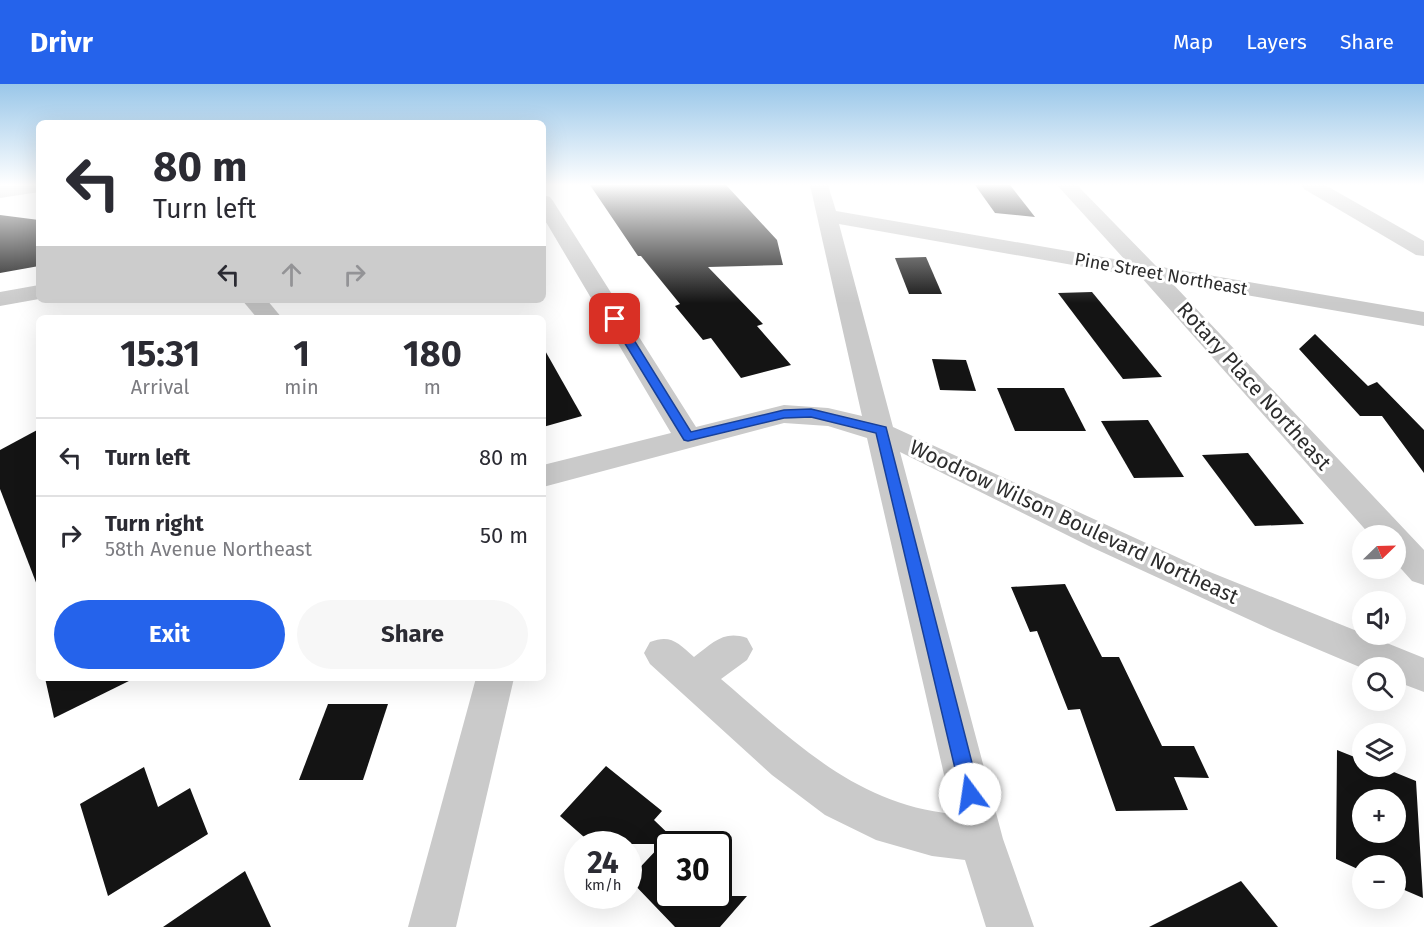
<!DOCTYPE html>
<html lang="en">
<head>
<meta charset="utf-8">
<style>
  :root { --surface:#fff; --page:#f7f7f7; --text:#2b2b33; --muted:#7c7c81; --line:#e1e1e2; --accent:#2563eb }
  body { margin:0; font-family:"Fira Sans",sans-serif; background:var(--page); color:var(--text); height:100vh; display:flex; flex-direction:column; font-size:22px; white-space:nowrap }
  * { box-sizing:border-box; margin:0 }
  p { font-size:20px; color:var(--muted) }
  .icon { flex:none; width:33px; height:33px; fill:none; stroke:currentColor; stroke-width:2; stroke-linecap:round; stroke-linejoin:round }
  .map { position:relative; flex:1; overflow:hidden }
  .side { position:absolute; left:36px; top:231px; width:510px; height:366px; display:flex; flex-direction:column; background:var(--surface); border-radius:9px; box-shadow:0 6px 24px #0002 }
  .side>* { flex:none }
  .guide { position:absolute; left:36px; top:36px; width:510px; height:183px; border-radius:9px; box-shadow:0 6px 24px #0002; background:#fff; color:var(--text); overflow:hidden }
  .needle { width:39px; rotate:67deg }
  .buttons { position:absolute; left:1352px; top:441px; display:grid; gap:12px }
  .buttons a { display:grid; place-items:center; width:54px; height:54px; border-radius:50%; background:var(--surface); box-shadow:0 6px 24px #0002; font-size:30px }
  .speed { position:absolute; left:564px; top:747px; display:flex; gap:12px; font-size:30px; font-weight:700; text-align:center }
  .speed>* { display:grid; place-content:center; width:78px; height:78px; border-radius:50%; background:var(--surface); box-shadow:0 6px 24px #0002; line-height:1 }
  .speed small { font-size:15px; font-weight:400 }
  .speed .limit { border:3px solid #111; border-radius:9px; background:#fff; color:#111 }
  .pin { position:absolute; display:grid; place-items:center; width:51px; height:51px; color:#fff; margin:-26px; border-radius:12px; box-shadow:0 3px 9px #0006 }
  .me { position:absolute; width:66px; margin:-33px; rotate:346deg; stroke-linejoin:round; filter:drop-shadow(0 0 4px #0008) }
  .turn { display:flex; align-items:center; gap:21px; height:126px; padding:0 18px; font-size:27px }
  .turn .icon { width:78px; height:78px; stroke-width:2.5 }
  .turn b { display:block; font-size:42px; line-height:51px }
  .lanes { display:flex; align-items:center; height:57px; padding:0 18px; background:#0003; justify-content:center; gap:30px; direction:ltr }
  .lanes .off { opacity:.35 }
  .eta { display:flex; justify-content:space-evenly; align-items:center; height:102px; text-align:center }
  .eta b { font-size:36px; font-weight:700; line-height:42px }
  .primary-button { display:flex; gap:12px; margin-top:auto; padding:12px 18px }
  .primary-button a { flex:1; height:69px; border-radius:36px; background:var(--accent); color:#fff; font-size:24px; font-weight:700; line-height:69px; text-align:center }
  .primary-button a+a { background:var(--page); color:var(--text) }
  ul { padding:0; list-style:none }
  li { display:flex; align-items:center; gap:18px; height:78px; padding:0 18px; border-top:2px solid var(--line) }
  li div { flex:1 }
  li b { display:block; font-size:22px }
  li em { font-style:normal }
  header { display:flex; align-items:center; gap:36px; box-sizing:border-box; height:84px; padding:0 30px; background:var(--accent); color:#fff }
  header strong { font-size:28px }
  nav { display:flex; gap:33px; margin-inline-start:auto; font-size:21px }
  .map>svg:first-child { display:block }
</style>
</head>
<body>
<header>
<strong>Drivr</strong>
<nav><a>Map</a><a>Layers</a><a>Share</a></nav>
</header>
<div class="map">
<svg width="1424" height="843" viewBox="0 0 1424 843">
  <rect width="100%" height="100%" fill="#fff"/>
  <g fill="#141414" fill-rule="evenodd">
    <path d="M590 101H726L777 156 783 181 708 183 763 240 757 242 791 281 741 294 711 254 703 256 675 222 680 220 641 172H638Z"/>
    <path d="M975 101H1010L1035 133 995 129Z"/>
    <path d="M0 131 39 136V182L0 189Z"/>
    <path d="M926 173 942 210H909L895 174Z"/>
    <path d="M1092 208 1162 293 1123 295 1058 209Z"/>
    <path d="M1315 250 1368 302 1377 298 1424 346V389L1382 332H1360L1299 265Z"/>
    <path d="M543 263 582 332 543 343Z"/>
    <path d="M932 275 966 276 976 307 940 306Z"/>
    <path d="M997 304H1064L1086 347H1015Z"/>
    <path d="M1148 336 1184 393 1134 394 1101 337Z"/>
    <path d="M39 345V500L37 501 0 405V366Z"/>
    <path d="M1248 369 1304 440 1255 442 1202 371Z"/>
    <path d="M1065 500 1102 573H1119L1162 662H1194L1209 694 1174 693 1188 726 1116 727 1080 625 1068 626 1037 547 1030 548 1011 503Z"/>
    <path d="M45 594H135L54 634Z"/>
    <path d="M328 620H388L363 696H299Z"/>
    <path d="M1337 666 1362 676V682H1379L1416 697 1423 814 1395 802V782H1362V787L1336 775ZM1362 716H1395V748H1362Z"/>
    <path d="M606 682 662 727 654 736 679 760H668V812H747L720 843H675L629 795 662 760H592L560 732Z"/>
    <path d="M144 683 158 723 190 704 208 750 108 812 80 720Z"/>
    <path d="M245 787 271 843H163Z"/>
    <path d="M1241 797 1278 843H1149Z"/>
  </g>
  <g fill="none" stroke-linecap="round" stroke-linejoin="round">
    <g fill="#cacaca" fill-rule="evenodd">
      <path d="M39 101V108L0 114V102Z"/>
      <path d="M810 101H828L836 127 1126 177 1057 101H1077L1156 182 1424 228V242L1171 198 1424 466V501L1412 497 1395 478V452H1371L1141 193 839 140 893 343 1205 486 1424 574V608L1395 597V584H1362L1272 546 1091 463 900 368 1003 755 1034 843H986L965 776 932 772 876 756 825 731 772 691 650 580 644 569 650 558C671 550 678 559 694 573 713 559 723 546 747 554L753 565 747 576 721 595C793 656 854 720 953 730L867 354 828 342 784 339 543 403V381L671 349 543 133V111L550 113 553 117 696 343 784 321 828 324 862 332Z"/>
      <path d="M1302 101H1325L1424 157V172L1416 171 1304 105Z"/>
      <path d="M39 201V215L0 222V208Z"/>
      <path d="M242 216H267L282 234H257Z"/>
      <path d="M476 594H514L456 843H408Z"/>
    </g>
  </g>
  <linearGradient id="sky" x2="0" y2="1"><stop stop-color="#9ac7e9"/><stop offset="0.46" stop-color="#fff"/><stop offset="1" stop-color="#fff" stop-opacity="0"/></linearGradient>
  <rect width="1424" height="219" fill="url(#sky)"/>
  <path fill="#2563eb" stroke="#184099" stroke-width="1.5" d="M615 232 621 235 691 348 784 326 811 325 886 343 980 710 977 716 970 719 964 716 961 710 876 349 811 333 784 334 688 357 684 356 610 235Z"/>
  <g text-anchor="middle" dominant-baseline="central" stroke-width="6" stroke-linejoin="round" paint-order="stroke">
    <g font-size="18" fill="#2d2d2d" stroke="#fff">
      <text transform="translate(1161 190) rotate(10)">Pine Street Northeast</text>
    </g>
    <g font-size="21" fill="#2d2d2d" stroke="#fff">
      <text transform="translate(1254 302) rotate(48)">Rotary Place Northeast</text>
      <text transform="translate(1074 438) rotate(25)">Woodrow Wilson Boulevard Northeast</text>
    </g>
  </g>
</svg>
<div class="buttons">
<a><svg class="needle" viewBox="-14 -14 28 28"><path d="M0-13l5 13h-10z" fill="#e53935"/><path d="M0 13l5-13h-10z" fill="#7c7c81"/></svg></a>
<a><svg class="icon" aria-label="sound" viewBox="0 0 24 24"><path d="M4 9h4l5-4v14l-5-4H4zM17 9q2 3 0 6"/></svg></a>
<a><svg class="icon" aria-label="search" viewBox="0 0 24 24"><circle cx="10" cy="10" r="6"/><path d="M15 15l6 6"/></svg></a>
<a><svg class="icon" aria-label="layers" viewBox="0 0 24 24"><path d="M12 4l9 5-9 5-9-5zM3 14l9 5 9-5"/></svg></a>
<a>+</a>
<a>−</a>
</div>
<div class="speed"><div>24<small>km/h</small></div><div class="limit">30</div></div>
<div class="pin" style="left:615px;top:235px;background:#d93025"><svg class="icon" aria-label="arrive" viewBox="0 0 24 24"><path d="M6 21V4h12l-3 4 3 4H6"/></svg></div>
<svg class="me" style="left:970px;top:710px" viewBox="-20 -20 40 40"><circle r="19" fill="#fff"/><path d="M0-13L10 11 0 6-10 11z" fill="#2563eb"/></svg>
<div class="guide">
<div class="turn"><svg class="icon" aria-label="left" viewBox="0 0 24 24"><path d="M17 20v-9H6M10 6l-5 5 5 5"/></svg><div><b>80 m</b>Turn left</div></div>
<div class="lanes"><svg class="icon" aria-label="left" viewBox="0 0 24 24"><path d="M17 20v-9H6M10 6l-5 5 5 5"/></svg><svg class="icon off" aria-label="ahead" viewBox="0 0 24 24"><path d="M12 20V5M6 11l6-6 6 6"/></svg><svg class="icon off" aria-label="right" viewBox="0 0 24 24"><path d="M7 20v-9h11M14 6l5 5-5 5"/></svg></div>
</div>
<section class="side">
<div class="eta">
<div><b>15:31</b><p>Arrival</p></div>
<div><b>1</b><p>min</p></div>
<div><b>180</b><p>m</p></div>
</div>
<ul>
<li><svg class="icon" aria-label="left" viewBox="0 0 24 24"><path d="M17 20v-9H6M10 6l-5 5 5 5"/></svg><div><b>Turn left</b></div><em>80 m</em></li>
<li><svg class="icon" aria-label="right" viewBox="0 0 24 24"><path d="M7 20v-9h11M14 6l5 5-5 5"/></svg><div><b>Turn right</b><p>58th Avenue Northeast</p></div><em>50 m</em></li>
</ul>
<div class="primary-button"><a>Exit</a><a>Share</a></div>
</section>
</div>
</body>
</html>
